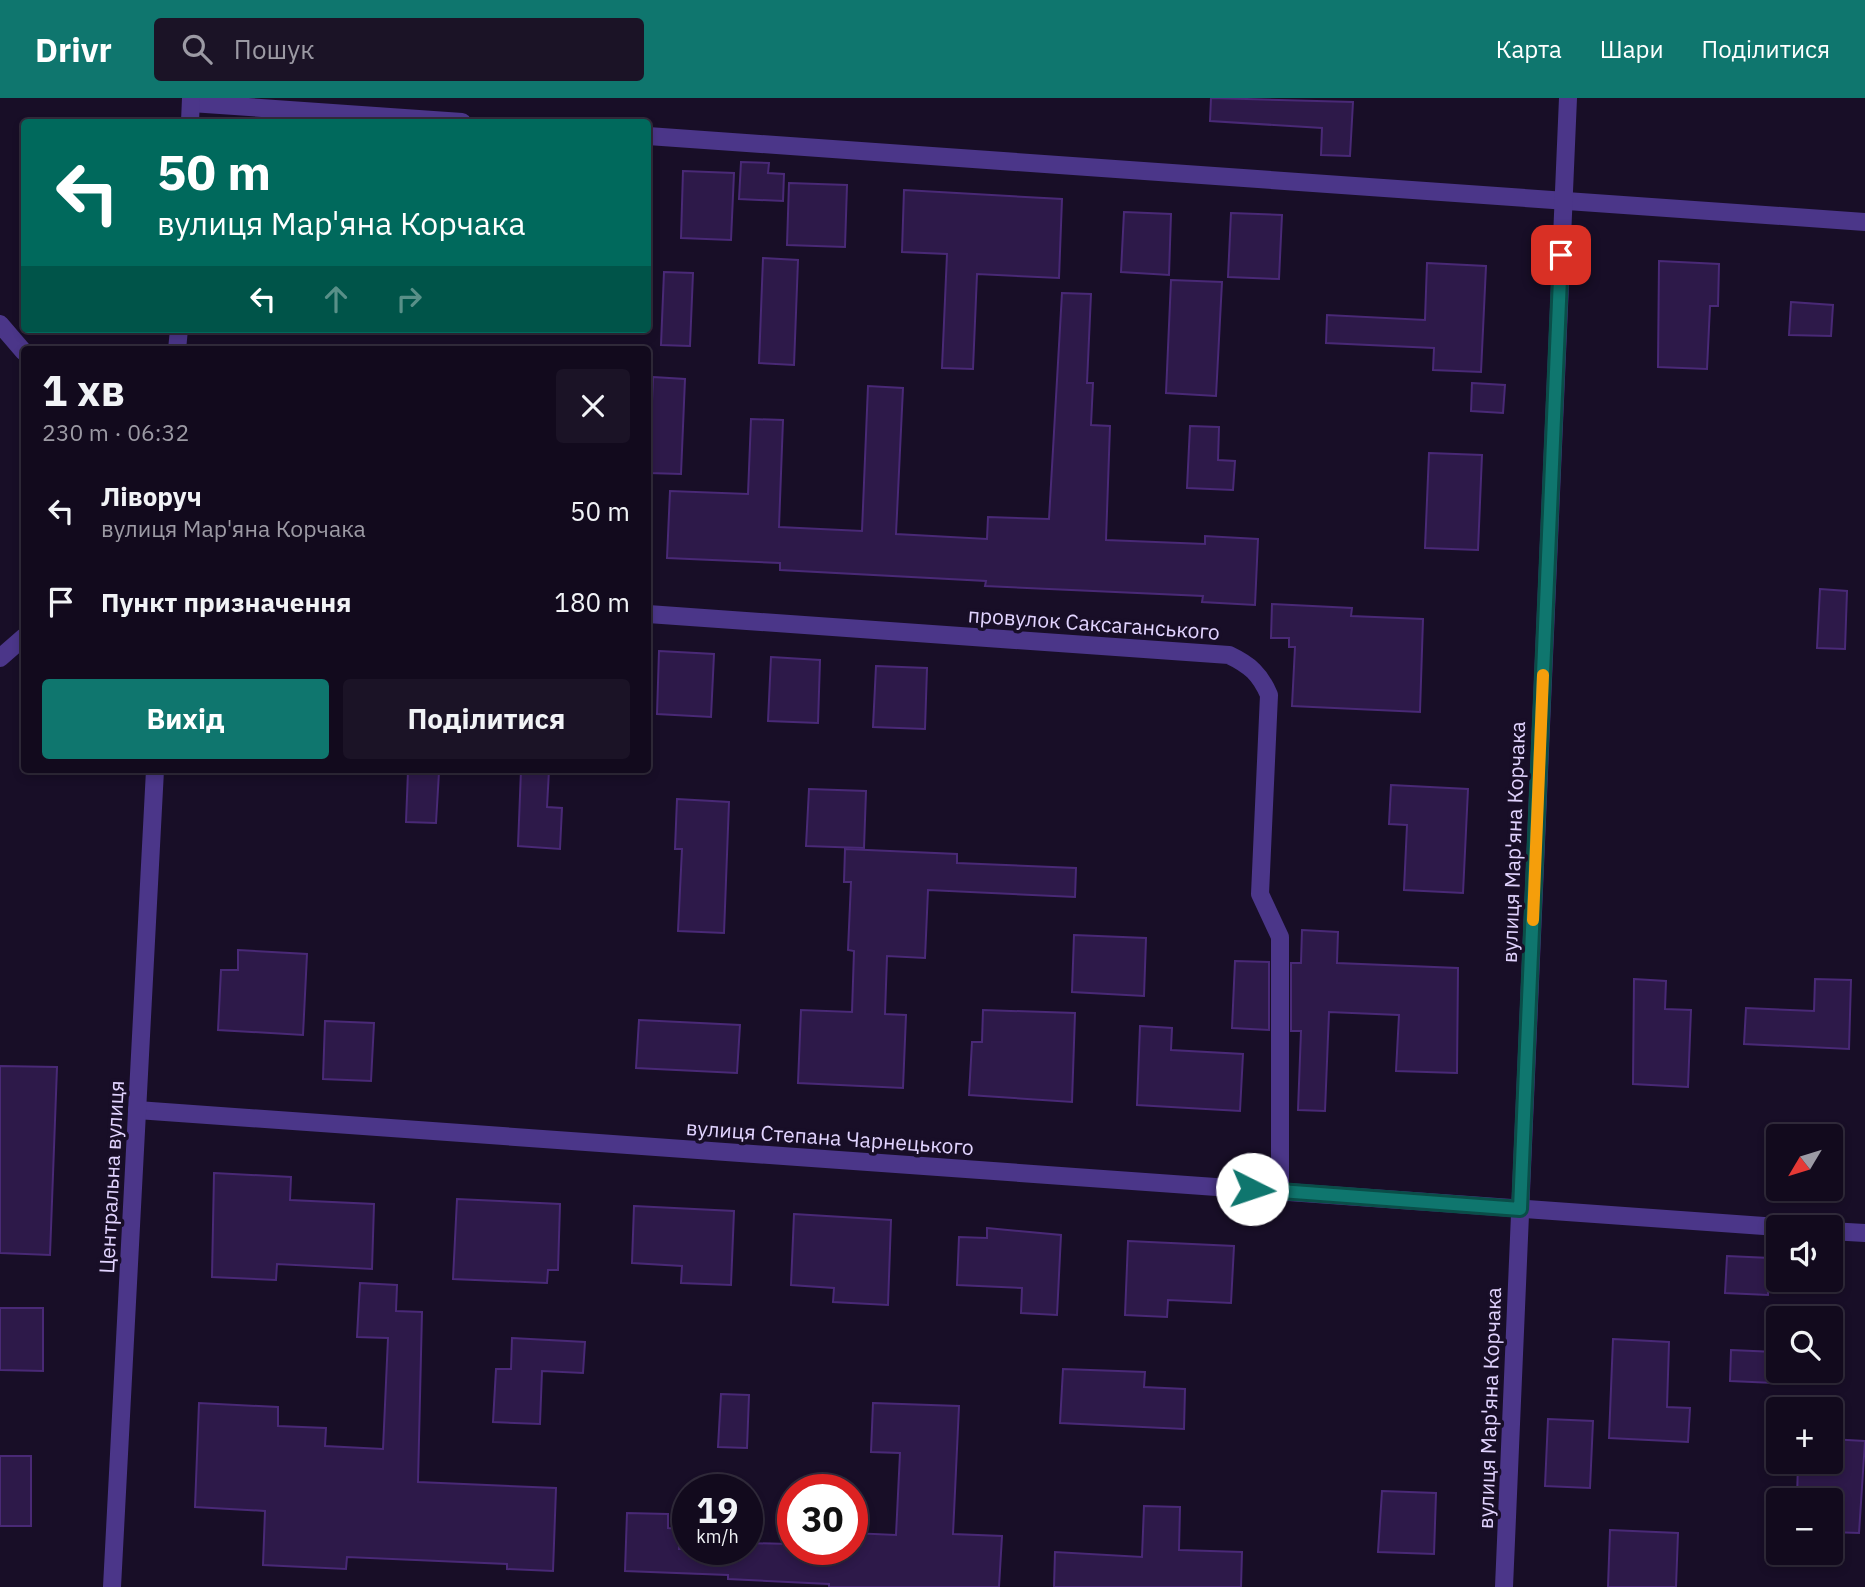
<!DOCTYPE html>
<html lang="uk">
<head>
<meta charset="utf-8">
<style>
  :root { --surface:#120a1d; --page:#1b1326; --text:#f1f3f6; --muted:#9c9aa4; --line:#312b3b; --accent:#0f766e }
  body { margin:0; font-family:"IBM Plex Sans",sans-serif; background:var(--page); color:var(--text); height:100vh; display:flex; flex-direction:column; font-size:26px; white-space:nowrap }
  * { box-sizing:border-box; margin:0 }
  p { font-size:23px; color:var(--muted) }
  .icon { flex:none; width:38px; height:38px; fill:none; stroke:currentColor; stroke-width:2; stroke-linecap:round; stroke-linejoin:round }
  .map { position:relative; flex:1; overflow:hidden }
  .sheet { position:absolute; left:21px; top:248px; width:630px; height:427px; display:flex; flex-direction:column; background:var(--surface); border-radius:7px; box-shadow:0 4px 10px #0003,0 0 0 2px var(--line) }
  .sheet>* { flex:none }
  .banner { position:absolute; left:21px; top:21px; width:630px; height:214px; border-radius:7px; box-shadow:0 4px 10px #0003,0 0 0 2px var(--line); background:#00695c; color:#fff; overflow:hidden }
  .needle { width:46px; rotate:232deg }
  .controls { position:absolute; left:1766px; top:1026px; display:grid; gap:14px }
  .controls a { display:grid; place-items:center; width:77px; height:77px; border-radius:7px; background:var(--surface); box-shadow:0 4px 10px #0003,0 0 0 2px var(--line); font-size:35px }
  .speed { position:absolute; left:672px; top:1376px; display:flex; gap:14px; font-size:35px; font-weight:700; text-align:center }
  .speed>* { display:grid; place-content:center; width:91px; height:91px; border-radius:50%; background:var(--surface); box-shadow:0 4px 10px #0003,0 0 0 2px var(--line); line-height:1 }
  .speed small { font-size:18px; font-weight:400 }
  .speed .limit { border:10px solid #d22; background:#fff; color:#111 }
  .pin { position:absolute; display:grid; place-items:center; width:60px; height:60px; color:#fff; margin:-30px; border-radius:14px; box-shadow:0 4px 10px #0006 }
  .me { position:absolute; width:77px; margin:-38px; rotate:94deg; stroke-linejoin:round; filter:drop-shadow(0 0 5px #0008) }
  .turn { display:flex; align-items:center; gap:24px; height:147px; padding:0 21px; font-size:32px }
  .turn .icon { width:91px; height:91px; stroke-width:2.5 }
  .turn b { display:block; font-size:49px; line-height:60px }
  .lanes { display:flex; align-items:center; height:66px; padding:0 21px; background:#0003; justify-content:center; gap:35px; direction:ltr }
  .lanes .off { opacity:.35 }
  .round { display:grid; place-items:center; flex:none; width:74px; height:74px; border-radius:7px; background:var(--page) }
  .summary { display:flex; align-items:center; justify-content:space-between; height:119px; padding:0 21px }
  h1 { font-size:42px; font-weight:800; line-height:52px }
  .primary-button { display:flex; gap:14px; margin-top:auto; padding:14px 21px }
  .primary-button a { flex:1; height:80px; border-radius:7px; background:var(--accent); color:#fff; font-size:28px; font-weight:800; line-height:80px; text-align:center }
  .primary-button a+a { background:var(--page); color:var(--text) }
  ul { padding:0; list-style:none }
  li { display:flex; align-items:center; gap:21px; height:91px; padding:0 21px }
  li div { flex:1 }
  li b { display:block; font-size:26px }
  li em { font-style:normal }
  header { display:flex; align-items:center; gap:42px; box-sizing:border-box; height:98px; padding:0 35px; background:var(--accent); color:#fff }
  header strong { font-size:33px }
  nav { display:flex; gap:38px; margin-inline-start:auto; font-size:24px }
  .search { width:490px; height:63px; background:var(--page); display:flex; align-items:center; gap:18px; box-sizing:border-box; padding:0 24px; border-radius:7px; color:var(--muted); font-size:26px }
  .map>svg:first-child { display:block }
</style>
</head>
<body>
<header>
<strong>Drivr</strong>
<div class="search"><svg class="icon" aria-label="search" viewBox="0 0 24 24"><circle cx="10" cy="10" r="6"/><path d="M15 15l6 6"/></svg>Пошук</div>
<nav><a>Карта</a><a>Шари</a><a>Поділитися</a></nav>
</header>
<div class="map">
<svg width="1865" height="1489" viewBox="0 0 1865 1489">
  <rect width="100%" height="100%" fill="#180e27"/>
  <g fill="#2d1949" stroke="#492976" stroke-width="2">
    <path d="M1211 0 1353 4 1350 58 1321 57 1322 30 1210 23Z"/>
    <path d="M741 64 769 65 768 75 784 76 783 103 739 101Z"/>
    <path d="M683 73 734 75 731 142 681 140Z"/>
    <path d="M789 85 847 87 845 149 787 147Z"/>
    <path d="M904 92 1062 101 1059 180 977 176 973 271 942 270 947 156 902 154Z"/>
    <path d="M1124 114 1171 116 1169 177 1121 174Z"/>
    <path d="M1231 115 1282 117 1279 181 1228 179Z"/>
    <path d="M763 160 798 162 794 267 759 265Z"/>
    <path d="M1659 163 1719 166 1718 208H1710L1707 271 1658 269Z"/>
    <path d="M1427 165 1486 168 1481 274 1433 272 1434 250 1326 245 1327 217 1425 222Z"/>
    <path d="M664 174 693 175 690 248 661 247Z"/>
    <path d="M1171 182 1222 184 1216 298 1166 295Z"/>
    <path d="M1062 195 1091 196 1087 285H1093L1091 327 1110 328 1106 442 1205 446V438L1258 441 1255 507 1202 504 1203 498 985 488 986 483 780 472V465L667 460 670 393 748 396 751 321 783 322 779 429 862 433 868 288 903 290 896 436 987 441 988 419 1049 421Z"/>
    <path d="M1791 204 1833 207 1831 238 1789 237Z"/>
    <path d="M653 279 685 281 681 376 649 375Z"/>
    <path d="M1472 285 1505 287 1503 315 1471 313Z"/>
    <path d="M1190 328 1219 329 1218 362 1235 363 1233 392 1187 390Z"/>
    <path d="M1429 355 1482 357 1478 452 1425 450Z"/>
    <path d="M1820 491 1847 493 1845 551 1817 550Z"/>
    <path d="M1272 506 1352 510 1351 518 1423 521 1420 614 1292 608 1295 549H1289V540H1271Z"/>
    <path d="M659 553 714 556 711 619 657 616Z"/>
    <path d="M771 559 820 562 818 625 768 623Z"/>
    <path d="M876 568 927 570 925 631 873 629Z"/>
    <path d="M521 672H549L547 709 562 710 560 751 518 748Z"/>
    <path d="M408 673 439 674 436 725 406 724Z"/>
    <path d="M1391 687 1468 691 1463 795 1404 792 1407 727 1389 726Z"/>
    <path d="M809 691 866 693 864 750 806 748Z"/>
    <path d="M677 701 729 704 724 835 678 833 682 751H675Z"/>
    <path d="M845 751 957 756V765L1076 770 1075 799 928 792 925 860 887 858 885 916 906 917 903 990 798 985 801 912 852 914 854 853 848 852 851 784H844Z"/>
    <path d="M1302 832 1338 834 1337 865 1458 870 1457 975 1396 973 1399 917 1329 914 1325 1013 1298 1012 1301 933H1291V865H1301Z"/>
    <path d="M1074 837 1146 840 1144 898 1072 894Z"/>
    <path d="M238 852 307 856 303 937 218 932 221 872H238Z"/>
    <path d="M1235 863 1269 864V932L1232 930Z"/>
    <path d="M1634 881 1666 883 1665 911 1691 912 1688 989 1633 986Z"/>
    <path d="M1815 881 1851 882 1849 951 1744 946 1746 910 1814 913Z"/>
    <path d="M983 912 1075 915 1072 1004 969 997 972 944H982Z"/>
    <path d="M639 922 740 927 737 975 636 970Z"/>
    <path d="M325 923 374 925 371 983 323 981Z"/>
    <path d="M1140 928 1172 930 1171 952 1243 956 1240 1013 1137 1007Z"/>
    <path d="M0 968 57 969 50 1157 0 1155Z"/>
    <path d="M214 1075 291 1079 290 1102 374 1106 372 1171 277 1166 276 1182 212 1179Z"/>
    <path d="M457 1101 560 1106 558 1172H548L547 1185 453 1181Z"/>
    <path d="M634 1108 734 1113 731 1187 681 1185 682 1168 632 1165Z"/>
    <path d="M794 1116 891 1122 888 1207 833 1204 834 1190 791 1187Z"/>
    <path d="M987 1130 1061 1137 1057 1217 1021 1215 1022 1190 957 1187 959 1139 987 1140Z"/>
    <path d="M1128 1143 1234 1148 1231 1205 1168 1202 1167 1219 1125 1217Z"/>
    <path d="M1727 1158 1770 1160 1768 1197 1725 1195Z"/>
    <path d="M360 1185 397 1187 396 1213 422 1214 418 1384 556 1390 553 1473 507 1471V1466L347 1459 346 1471 263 1467 265 1413 195 1409 199 1305 278 1309V1328L326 1330 325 1348 383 1351 388 1240 357 1239Z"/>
    <path d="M0 1210H43V1273L0 1272Z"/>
    <path d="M512 1240 585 1244 583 1275 542 1273 540 1326 493 1324 496 1271H511Z"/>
    <path d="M1613 1241 1669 1244 1667 1309 1690 1310 1688 1344 1609 1340Z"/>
    <path d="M1731 1252 1775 1254 1774 1285 1730 1283Z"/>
    <path d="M1063 1271 1145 1274 1144 1289 1185 1291 1184 1331 1060 1325Z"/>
    <path d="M721 1296 749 1297 747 1350 718 1349Z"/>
    <path d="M873 1305 959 1308 953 1436 1002 1438 999 1489H829V1486L728 1481V1477L625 1473 627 1415 668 1416V1430L680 1431 679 1451H747V1445L790 1446V1451H852V1435L896 1437 900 1355 871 1354Z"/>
    <path d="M1548 1321 1593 1323 1590 1390 1545 1388Z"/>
    <path d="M1830 1341 1865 1343 1859 1435 1830 1434V1402H1797L1798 1363H1830Z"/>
    <rect x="0" y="1358" width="31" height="70"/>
    <path d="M1382 1393 1436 1395 1434 1456 1378 1454Z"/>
    <path d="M1144 1408 1180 1409 1179 1452 1242 1454 1241 1489H1054L1055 1454 1142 1459Z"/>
    <path d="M1610 1432 1678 1435 1676 1489H1608Z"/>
  </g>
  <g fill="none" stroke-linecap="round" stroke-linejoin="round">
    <g stroke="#4b3689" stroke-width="18">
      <path d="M191 5 462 24"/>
      <path d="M190 24 191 0"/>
      <path d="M648 38 1865 124"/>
      <path d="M0 226 24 254"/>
      <path d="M177 252 179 231"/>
      <path d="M648 516 1229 557C1250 567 1260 576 1269 597L1260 796 1280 839V1094"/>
      <path d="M0 560 24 539"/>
      <path d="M137 1012 1778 1129"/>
      <path d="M1830 1133 1865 1135"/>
      <path d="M112 1489 155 672"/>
      <path d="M1504 1489 1568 0"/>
    </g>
  </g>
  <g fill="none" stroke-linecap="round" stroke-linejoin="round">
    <g stroke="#0a4d48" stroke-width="18">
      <path id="route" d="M1252 1091 1520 1111 1561 157"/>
    </g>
    <use href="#route" stroke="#0f766e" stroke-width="12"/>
    <path stroke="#f59e0b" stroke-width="12" d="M1533 822 1543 577"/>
  </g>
  <g text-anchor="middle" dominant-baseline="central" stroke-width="7" stroke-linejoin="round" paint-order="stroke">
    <g font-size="21" fill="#e2d4ff" stroke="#180e27">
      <text transform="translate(1094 525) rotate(4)">провулок Саксаганського</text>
      <text transform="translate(1513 744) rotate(-88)">вулиця Мар'яна Корчака</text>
      <text transform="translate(830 1039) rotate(4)">вулиця Степана Чарнецького</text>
      <text transform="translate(111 1079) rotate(-87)">Центральна вулиця</text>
      <text transform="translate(1489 1310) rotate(-88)">вулиця Мар'яна Корчака</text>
    </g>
  </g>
</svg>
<div class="controls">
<a><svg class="needle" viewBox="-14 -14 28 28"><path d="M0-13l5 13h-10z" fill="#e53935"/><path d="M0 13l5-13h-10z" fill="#9c9aa4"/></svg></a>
<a><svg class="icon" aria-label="sound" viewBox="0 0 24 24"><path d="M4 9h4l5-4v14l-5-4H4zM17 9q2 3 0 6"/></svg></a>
<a><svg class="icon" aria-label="search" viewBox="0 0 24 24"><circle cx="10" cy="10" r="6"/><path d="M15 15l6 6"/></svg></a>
<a>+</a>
<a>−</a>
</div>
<div class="speed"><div>19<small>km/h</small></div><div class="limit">30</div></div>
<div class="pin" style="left:1561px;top:157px;background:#d93025"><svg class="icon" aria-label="arrive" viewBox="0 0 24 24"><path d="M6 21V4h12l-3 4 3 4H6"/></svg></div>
<svg class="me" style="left:1252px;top:1091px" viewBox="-20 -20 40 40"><circle r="19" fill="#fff"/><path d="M0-13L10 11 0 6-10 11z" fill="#0f766e"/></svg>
<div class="banner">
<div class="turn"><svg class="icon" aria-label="left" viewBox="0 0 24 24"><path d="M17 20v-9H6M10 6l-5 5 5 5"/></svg><div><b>50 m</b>вулиця Мар'яна Корчака</div></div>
<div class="lanes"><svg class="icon" aria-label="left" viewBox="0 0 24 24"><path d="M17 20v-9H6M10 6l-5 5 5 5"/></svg><svg class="icon off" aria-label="ahead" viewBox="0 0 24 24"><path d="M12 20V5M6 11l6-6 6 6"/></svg><svg class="icon off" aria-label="right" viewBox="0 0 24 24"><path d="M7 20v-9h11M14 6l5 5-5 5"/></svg></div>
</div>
<section class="sheet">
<div class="summary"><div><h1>1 хв</h1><p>230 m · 06:32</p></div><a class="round"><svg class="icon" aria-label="close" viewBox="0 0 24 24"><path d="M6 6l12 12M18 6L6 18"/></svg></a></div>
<ul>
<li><svg class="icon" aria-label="left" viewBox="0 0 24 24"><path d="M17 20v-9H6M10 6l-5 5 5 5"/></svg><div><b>Ліворуч</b><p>вулиця Мар'яна Корчака</p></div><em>50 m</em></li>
<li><svg class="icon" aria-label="arrive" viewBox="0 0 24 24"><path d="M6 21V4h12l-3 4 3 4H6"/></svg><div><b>Пункт призначення</b></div><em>180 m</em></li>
</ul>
<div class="primary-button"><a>Вихід</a><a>Поділитися</a></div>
</section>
</div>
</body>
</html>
